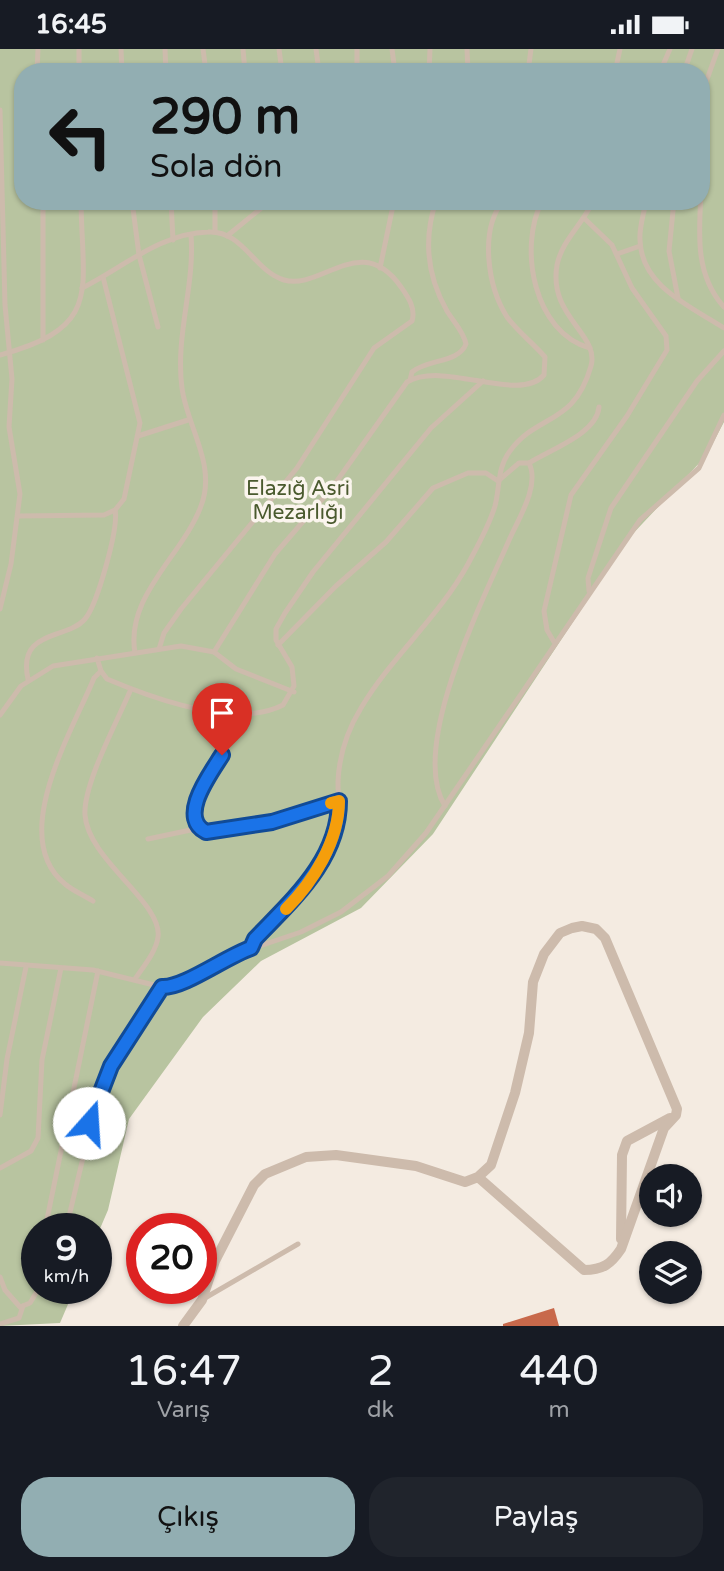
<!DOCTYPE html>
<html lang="tr">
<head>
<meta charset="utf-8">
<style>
  :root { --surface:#171b24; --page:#20242c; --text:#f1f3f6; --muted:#9ea1a6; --accent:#92aeb2 }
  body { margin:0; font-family:"Varela Round",sans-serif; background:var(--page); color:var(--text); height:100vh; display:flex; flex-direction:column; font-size:26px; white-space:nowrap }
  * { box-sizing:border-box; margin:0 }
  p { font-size:23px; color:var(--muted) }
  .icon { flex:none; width:38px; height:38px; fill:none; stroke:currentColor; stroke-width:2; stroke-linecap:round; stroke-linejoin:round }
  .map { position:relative; height:1277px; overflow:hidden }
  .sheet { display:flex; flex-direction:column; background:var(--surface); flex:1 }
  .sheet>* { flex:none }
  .guide { position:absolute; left:14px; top:14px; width:696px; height:147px; border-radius:28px; box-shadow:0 2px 5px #0004; background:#92aeb2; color:#111; overflow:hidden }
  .fabs { position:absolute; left:639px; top:1115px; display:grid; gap:14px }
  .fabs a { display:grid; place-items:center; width:63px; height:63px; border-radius:50%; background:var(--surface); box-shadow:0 2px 5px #0004; font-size:35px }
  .speed { position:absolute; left:21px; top:1164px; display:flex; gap:14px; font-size:35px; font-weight:700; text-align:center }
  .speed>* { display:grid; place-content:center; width:91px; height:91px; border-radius:50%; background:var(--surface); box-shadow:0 2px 5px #0004; line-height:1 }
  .speed small { font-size:18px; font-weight:400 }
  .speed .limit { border:10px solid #d22; background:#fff; color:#111 }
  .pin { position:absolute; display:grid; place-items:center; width:60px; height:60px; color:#fff; margin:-72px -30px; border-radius:50% 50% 50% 0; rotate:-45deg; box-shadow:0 0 7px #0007 }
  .pin .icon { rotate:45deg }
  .me { position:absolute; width:77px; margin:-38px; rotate:19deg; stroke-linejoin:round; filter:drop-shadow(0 0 5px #0008) }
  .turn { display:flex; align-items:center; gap:24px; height:147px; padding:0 21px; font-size:32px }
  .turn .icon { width:91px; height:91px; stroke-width:2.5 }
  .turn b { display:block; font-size:49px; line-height:60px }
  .eta { display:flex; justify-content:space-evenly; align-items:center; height:119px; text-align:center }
  .eta b { font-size:42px; font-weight:600; line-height:49px }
  .primary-button { display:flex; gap:14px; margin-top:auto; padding:14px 21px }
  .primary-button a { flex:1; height:80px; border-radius:28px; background:var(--accent); color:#111; font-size:28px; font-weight:600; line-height:80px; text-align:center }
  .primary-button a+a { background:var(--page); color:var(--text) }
  .status { display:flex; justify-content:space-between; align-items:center; height:49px; padding:0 35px; background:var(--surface); direction:ltr }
  .status svg { height:19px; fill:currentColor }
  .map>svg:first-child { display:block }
</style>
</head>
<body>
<div class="status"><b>16:45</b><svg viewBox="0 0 49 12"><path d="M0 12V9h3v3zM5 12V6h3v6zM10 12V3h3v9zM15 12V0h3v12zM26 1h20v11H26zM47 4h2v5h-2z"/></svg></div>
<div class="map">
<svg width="724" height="1277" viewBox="0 0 724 1277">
  <rect width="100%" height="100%" fill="#f4ebe1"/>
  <path fill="#b8c4a0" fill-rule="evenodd" d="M0 0H724V373L706 407 627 491 433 785 361 859 261 912 203 968 129 1070 108 1161 96 1189V1180H37V1239H75L60 1274 0 1277ZM23 23H702V152H23Z"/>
  <path fill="#c8694b" d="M554 1259 559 1277H503V1275Z"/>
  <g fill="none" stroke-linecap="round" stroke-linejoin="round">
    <g stroke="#cdbbac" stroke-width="5">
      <path d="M121 0 122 23"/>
      <path d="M165 0 166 23"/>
      <path d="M203 0 206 23"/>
      <path d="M243 0 245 23"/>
      <path d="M279 0 282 23"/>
      <path d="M316 0 319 23"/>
      <path d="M357 0V23"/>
      <path d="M392 0 395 23"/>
      <path d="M467 0 468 23"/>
      <path d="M37 23 38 0"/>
      <path d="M79 23V0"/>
      <path d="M429 23 430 0"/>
      <path d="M528 23 531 0"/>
      <path d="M615 23 620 0"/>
      <path d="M660 23 670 0"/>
      <path d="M684 23 692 0"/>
      <path d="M702 44 718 0"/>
      <path d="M0 61 5 256 12 330 9 378 20 445 11 515 0 560"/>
      <path d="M702 102C705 155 685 215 724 258"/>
      <path d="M43 152V291"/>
      <path d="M132 152 139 206 158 278"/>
      <path d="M171 152 173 191"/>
      <path d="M215 152V183"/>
      <path d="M542 152C518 199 534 284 590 299"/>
      <path d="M646 152C644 165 639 178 640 191 641 237 690 257 724 279"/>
      <path d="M674 152 669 202 678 249"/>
      <path d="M227 187 270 152"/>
      <path d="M617 205 640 197"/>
      <path d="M380 219 394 152"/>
      <path d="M82 239C122 219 161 184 208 183 243 181 254 222 284 231 321 242 361 181 401 238 408 248 416 259 412 272L374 299 297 419 181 560 164 584 159 600"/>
      <path d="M0 306C103 278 82 242 81 152"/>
      <path d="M410 331 412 323C427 310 459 314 466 295 464 283 453 272 447 262 427 227 423 191 436 152"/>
      <path d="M138 387 188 371"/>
      <path d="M529 414C549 401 597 385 599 358"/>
      <path d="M18 467 104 466 115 461 124 450 140 374 103 228"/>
      <path d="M589 542 588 529 611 459 697 332 724 302"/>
      <path d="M554 593 547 581 544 562 571 446 627 367 667 301 666 287 632 239 612 196 584 169"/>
      <path d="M278 596 336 537 386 493 433 439 468 424H486L498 432 519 414H529C540 436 519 469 510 489 484 549 408 698 445 757"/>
      <path d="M214 603 275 505 332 439 407 333C444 311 519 355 544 326L545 308C533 294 518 283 507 268 488 238 479 182 503 152"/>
      <path d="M135 604C125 547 183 506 201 457 217 416 187 378 182 339 175 287 195 237 191 186"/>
      <path d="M97 609 101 622 107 630C152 649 236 680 283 656L294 637 292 618 276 591V580L285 564 313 523 431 379 483 332"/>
      <path d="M28 630C17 580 67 591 85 570 97 556 119 479 115 461"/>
      <path d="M131 640C118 671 83 735 85 766 88 811 163 854 158 888 156 903 143 918 135 930"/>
      <path d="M250 662C241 686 168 764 206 783L272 773 339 752"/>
      <path d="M0 666 21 637 53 617 181 597 214 603 236 620 294 643"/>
      <path d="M148 790 200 779"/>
      <path d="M93 852C84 846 73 842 65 835 7 788 73 681 94 629L101 622"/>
      <path d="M251 899 255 890C287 857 327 823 337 775 340 761 338 748 338 733 339 706 347 682 361 659 392 607 439 568 468 515 478 496 489 477 495 457 500 438 497 419 510 402 538 364 574 377 591 317 600 285 548 268 557 216 562 191 583 175 593 152"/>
      <path d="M0 914 93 921 162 938 173 937 224 909 301 883 341 863 388 827 426 784 640 471 699 419 724 366"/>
      <path d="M0 1066 7 1010 26 918"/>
      <path d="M0 1119 31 1102 38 1089 42 1011 61 919"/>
      <path d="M45 1180 98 922"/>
      <path d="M66 1180 98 1046 120 1003 162 938"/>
      <path d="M0 1228 5 1241 20 1258 30 1254 39 1239"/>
      <path d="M205 1249 298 1195"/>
      <path d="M0 1275 19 1269 23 1257"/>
    </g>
    <g stroke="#cdbbac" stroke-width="10">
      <path d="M621 1190 622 1106 627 1092 670 1069"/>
      <path d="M183 1277 202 1251 215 1212 254 1136 265 1125 306 1108 336 1106 416 1117 465 1133 478 1128 491 1116 515 1044 529 984 533 933 544 905 560 884 572 879 582 877 596 880 605 889 677 1060 676 1066 664 1079 621 1200C611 1215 603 1221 584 1221L478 1128"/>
    </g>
  </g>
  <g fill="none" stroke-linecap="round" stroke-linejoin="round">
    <g stroke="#114b97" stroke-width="18">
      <path id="route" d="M89 1074 111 1017 162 938C184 939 225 908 251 899L255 890C292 851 339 811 339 752L272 773 206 783C177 768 211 724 222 706"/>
    </g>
    <use href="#route" stroke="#1a73e8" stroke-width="12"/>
    <path stroke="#f59e0b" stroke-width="12" d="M286 860C313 833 339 792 339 752L331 754"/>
  </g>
  <g text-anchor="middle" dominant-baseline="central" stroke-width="7" stroke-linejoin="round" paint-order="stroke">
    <g font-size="21" fill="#4a5a2e" stroke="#fbf5ee">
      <text x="298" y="439">Elazığ Asri<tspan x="298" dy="24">Mezarlığı</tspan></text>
    </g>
  </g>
</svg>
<div class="fabs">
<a><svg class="icon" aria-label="sound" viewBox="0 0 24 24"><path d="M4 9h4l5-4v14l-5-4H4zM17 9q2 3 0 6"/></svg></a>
<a><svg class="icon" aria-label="layers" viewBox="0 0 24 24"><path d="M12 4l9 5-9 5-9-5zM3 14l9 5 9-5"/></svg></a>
</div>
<div class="speed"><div>9<small>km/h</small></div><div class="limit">20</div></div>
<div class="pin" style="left:222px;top:706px;background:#d93025"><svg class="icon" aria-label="arrive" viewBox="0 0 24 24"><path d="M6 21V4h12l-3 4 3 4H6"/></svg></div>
<svg class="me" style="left:89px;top:1074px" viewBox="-20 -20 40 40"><circle r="19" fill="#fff"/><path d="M0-13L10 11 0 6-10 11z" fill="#1a73e8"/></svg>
<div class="guide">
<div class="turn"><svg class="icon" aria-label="left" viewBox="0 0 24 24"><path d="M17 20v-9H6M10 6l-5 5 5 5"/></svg><div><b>290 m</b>Sola dön</div></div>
</div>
</div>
<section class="sheet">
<div class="eta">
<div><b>16:47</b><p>Varış</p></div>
<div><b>2</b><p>dk</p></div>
<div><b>440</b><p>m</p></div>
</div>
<div class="primary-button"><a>Çıkış</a><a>Paylaş</a></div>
</section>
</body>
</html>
